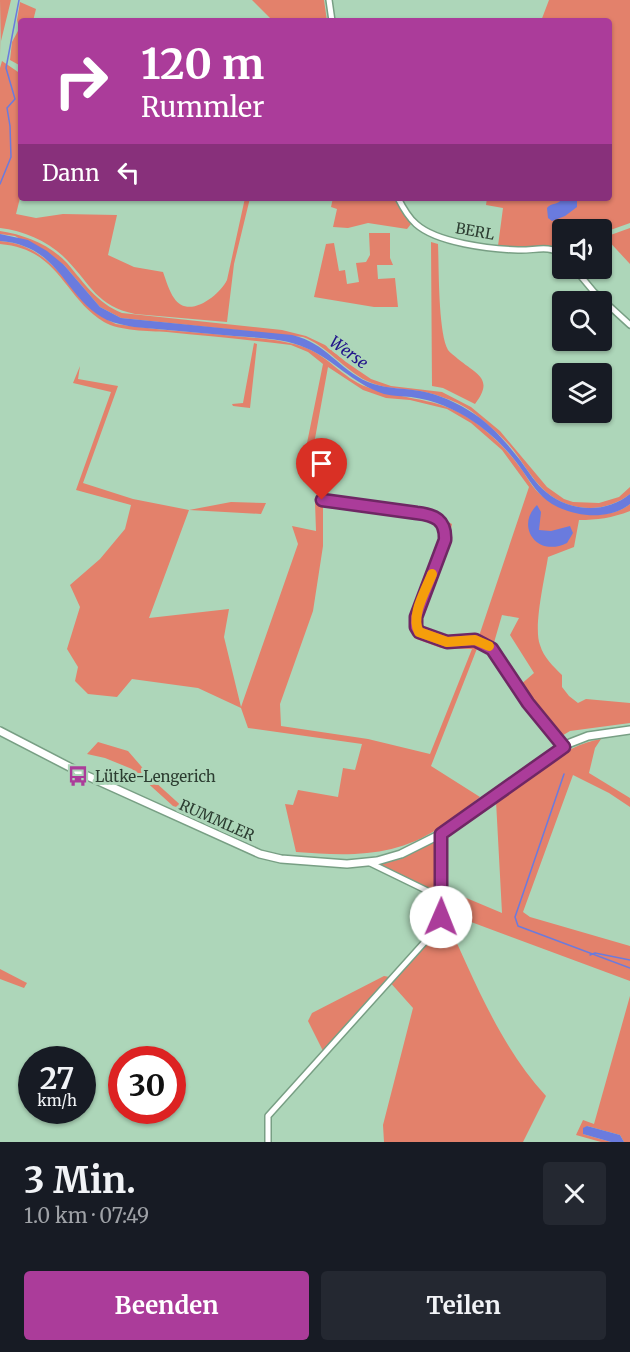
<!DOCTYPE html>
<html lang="de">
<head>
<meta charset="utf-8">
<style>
  :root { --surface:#171b24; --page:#242831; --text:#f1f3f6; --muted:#9ea1a6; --accent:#ab3c9a }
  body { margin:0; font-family:Merriweather,serif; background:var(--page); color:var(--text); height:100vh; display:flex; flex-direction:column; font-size:22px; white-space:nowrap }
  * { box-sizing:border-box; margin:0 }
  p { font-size:20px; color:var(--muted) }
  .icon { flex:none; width:33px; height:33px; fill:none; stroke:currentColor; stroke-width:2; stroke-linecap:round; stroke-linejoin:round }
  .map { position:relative; height:1142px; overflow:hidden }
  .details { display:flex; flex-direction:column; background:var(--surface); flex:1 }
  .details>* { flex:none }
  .hud { position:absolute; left:18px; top:18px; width:594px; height:183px; border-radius:6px; box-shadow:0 2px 4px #0004; background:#ab3c9a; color:#fff; overflow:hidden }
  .controls { position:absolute; left:552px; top:219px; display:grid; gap:12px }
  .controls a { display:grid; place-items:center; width:60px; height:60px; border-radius:6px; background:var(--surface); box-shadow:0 2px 4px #0004; font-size:30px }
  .speed { position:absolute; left:18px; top:1046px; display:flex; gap:12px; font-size:30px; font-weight:700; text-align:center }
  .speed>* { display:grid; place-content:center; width:78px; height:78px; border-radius:50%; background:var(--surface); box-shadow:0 2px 4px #0004; line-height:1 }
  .speed small { font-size:15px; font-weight:400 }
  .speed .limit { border:9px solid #d22; background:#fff; color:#111 }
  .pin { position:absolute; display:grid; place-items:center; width:51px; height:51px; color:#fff; margin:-62px -26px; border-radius:50% 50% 50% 0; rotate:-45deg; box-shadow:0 0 6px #0007 }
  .pin .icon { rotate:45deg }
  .me { position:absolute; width:66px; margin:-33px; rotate:1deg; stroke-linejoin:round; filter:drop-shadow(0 0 4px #0008) }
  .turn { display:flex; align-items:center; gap:21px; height:126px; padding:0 24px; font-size:27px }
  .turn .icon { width:78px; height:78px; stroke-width:2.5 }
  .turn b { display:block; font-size:42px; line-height:51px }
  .then { display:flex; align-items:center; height:57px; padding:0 24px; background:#0003; gap:12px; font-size:22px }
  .round { display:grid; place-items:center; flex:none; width:63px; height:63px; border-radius:6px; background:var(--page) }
  .headline { display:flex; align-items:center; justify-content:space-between; height:102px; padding:0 24px }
  h1 { font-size:36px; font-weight:700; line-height:45px }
  .cta { display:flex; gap:12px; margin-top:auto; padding:12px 24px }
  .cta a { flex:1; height:69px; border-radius:6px; background:var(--accent); color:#fff; font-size:24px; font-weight:700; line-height:69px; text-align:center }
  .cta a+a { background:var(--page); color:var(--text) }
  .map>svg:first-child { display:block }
</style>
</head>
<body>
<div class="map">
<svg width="630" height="1142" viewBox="0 0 630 1142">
  <rect width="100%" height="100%" fill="#add6b9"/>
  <g fill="#e3816b">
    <path d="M0 0H11L1 41V55Z"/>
    <path d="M252 0H324L327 21H278L270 18Z"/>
    <path d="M549 0H630V223L602 233V230H562V241L553 246 512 249 498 246 503 208 486 205 487 198H609V21H541Z"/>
    <path d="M20 2 36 9 33 21H21V58L19 65 10 60 12 42 19 29 17 20Z"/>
    <path d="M2 61 21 74V194L16 214 36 218 63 214 117 215 108 255 134 267 163 272C166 280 169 291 174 298 188 320 219 296 227 280L245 198H250L234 264 227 322 135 314C97 306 91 285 67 260 50 242 25 231 0 228V68Z"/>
    <path d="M333 198H395L411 224 407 229 368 223 348 228 333 227 337 209 331 207Z"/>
    <path d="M630 228V264L605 237Z"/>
    <path d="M0 231C25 235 49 244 67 263 84 283 97 303 122 313L282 330 306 336 325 345 346 362 371 379 391 386 442 392 471 407 500 431 547 487 564 499 573 502 599 503 619 497 630 487V494C605 514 570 512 546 492 531 479 522 460 509 445 498 433 484 421 471 411 455 400 431 392 411 390 396 388 381 388 367 381 343 369 327 346 303 337L121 318 100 307 64 265 15 236 0 234Z"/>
    <path d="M369 233H390V258L393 265H377L378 279 395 278 398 307H374L314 297 326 244 334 243 339 271 345 270 347 284 359 282 356 263 366 262 370 255Z"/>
    <path d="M0 241C61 246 68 303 116 324 155 330 195 332 234 336 256 338 280 339 301 346 327 354 342 378 367 387 398 399 432 397 462 414 485 427 507 449 522 470 528 479 533 488 541 495 562 513 607 523 630 504V511C612 518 597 520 579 520L574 547 548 557C545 577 533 627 540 645 544 658 553 666 562 675V687L569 696 578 703 586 699 630 703V723L570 731 560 737 537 713 519 686 534 673 510 635 519 618 502 615 493 646 478 639 529 487 502 450 471 423 447 409 410 400 386 398 363 390 328 367 314 444 317 473H307L306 448 323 364 308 352 291 345C250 340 208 336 167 332 149 331 119 331 104 322 63 297 60 249 0 244Z"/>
    <path d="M431 242 438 244C439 267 438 332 448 350 450 353 455 356 458 359 478 375 494 379 475 404L443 388 432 386Z"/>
    <path d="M254 343 257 344 250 408 233 406 232 404 243 403Z"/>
    <path d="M80 366 78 379 118 386 83 483 133 499 189 510 231 502 266 503 261 514 189 510 149 618 229 609 224 637 241 707 298 544 292 526 316 531 315 502H323V546L313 611 280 704 281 726 368 739 430 754 472 649 441 648 414 638V628L449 644 475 642 478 646 431 766 480 797C467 807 453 818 439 828 394 858 348 856 296 852L285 804 293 805 298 790 338 797 343 768 355 770 362 744 248 728 241 708 198 688 132 679 117 697 88 694 75 681 78 667 67 649 80 607 70 585 100 559 125 529 131 505 76 490 111 392 73 383Z"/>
    <path d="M439 517 452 524 447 549 419 619V626L417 618 447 538Z"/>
    <path d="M601 739 595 748 589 773 630 798V807L609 793 573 775 523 912 530 917 630 946V981L447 913 445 889 502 913 496 801C529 778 561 746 601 739Z"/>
    <path d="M98 742 128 751 154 781 186 810 173 806 132 769 105 758 87 754Z"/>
    <path d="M438 840 439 893 376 865 401 859Z"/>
    <path d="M444 915C473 977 499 1045 546 1096L523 1142H384L383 1125 413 1008 388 980 323 1051 308 1021 312 1013 384 976 395 978 440 923Z"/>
    <path d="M0 969 27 983 24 988 0 979Z"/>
    <path d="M630 996V1142H624L620 1135 587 1126 583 1134 611 1142H601L576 1135 583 1120 594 1124Z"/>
  </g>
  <g fill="#6a7bde">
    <path d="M562 198H577V207L565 216 552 221 548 218 547 208C551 202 559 206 562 198Z"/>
    <path d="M0 234 28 240 47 251 64 265 100 307 121 318 292 335C327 343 338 369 368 382 383 388 398 388 413 390 432 392 452 400 468 410 489 422 506 442 520 460 528 471 536 484 546 492 570 512 606 514 630 494V504C609 521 574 517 552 504 538 495 531 483 522 470 510 452 492 434 474 422 455 409 434 400 411 397 402 396 393 396 384 394 351 383 335 360 306 348 284 338 258 338 234 336 201 333 168 330 134 327 125 325 116 324 107 320 63 298 62 246 0 241Z"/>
    <path d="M537 505 541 512 539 530 551 531 570 526 573 533 567 543C537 558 515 526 537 505Z"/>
    <path d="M587 1126 620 1135 624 1142H611L583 1134V1128Z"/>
  </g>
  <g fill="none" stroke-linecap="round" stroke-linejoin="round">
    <g stroke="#6a7bde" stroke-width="1.5">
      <path d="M0 184 11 157 10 126 7 108 15 99 6 68 19 0"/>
      <path d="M564 774 515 917 518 926 630 968"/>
      <path d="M590 955 595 953 630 960"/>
    </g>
    <g stroke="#789f84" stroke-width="8">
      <g id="minor">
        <path d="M329 0 332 21"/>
        <path d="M398 198C403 208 408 217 416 224 437 243 490 249 518 250 534 251 549 244 562 255"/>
        <path d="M574 268 594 292 630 325"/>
        <path d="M322 500C342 503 426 509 438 519 445 524 445 532 445 540L416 617V627L419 632 447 642 475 640 492 649 528 703 564 746"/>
        <path d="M368 862 442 898 441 834"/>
        <path d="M268 1142V1116L431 935 441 917 442 898"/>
      </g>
    </g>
    <g stroke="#789f84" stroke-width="10">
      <path id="major" d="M0 731 83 774 260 854 281 859 347 864 377 861 401 854 441 834 570 743 588 736 630 730"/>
    </g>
    <use href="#minor" stroke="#fff" stroke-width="5"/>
    <use href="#major" stroke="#fff" stroke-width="7"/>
  </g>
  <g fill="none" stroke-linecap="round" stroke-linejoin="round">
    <g stroke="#6f2764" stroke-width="15">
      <path id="route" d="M322 500 417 513C435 515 446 520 445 540L416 617V627L419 632 447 642 475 640 492 649 528 703 564 747 441 834V917"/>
    </g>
    <use href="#route" stroke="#ab3c9a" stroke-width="10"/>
    <path stroke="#f59e0b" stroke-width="10" d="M432 574C426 590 410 616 419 632L447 642 475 640 489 646"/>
  </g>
  <defs>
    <g id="bus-bare" transform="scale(1.62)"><path d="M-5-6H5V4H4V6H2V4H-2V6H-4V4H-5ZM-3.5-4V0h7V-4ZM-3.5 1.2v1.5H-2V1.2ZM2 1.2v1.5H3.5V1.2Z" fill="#ab3c9a" stroke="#add6b9" stroke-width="2.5" paint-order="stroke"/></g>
  </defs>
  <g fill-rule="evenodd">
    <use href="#bus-bare" x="78" y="776"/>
  </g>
  <g text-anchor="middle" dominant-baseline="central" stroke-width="6" stroke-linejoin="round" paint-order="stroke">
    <g font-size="15" fill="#2c3d31" stroke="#add6b9">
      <text transform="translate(475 231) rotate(10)">BERL</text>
      <text transform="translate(217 820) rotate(24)">RUMMLER</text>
    </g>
    <g font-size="15" fill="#2c3d31" stroke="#add6b9" text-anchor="start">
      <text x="95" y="776">Lütke-Lengerich</text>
    </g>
    <g font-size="16" font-style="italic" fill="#20128a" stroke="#add6b9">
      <text transform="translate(349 352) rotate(36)">Werse</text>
    </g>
  </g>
</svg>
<div class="controls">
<a><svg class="icon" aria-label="sound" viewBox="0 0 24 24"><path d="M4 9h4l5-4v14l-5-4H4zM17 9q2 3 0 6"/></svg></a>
<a><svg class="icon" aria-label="search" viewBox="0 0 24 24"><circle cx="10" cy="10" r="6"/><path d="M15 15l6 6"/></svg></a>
<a><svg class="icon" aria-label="layers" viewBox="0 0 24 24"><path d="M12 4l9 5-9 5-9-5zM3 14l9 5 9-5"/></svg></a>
</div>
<div class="speed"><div>27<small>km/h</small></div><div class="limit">30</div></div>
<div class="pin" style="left:322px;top:500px;background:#d93025"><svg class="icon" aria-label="arrive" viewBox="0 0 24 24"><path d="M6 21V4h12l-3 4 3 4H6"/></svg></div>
<svg class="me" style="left:441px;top:917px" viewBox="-20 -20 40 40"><circle r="19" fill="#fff"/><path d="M0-13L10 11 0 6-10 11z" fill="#ab3c9a"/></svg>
<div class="hud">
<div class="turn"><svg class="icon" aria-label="right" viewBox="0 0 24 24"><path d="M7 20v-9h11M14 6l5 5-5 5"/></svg><div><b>120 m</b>Rummler</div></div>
<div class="then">Dann<svg class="icon" aria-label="left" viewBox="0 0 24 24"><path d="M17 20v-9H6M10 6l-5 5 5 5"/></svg></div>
</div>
</div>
<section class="details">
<div class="headline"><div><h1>3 Min.</h1><p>1.0 km · 07:49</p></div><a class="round"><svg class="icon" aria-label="close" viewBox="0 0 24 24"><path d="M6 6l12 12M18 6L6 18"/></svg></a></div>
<div class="cta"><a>Beenden</a><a>Teilen</a></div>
</section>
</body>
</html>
